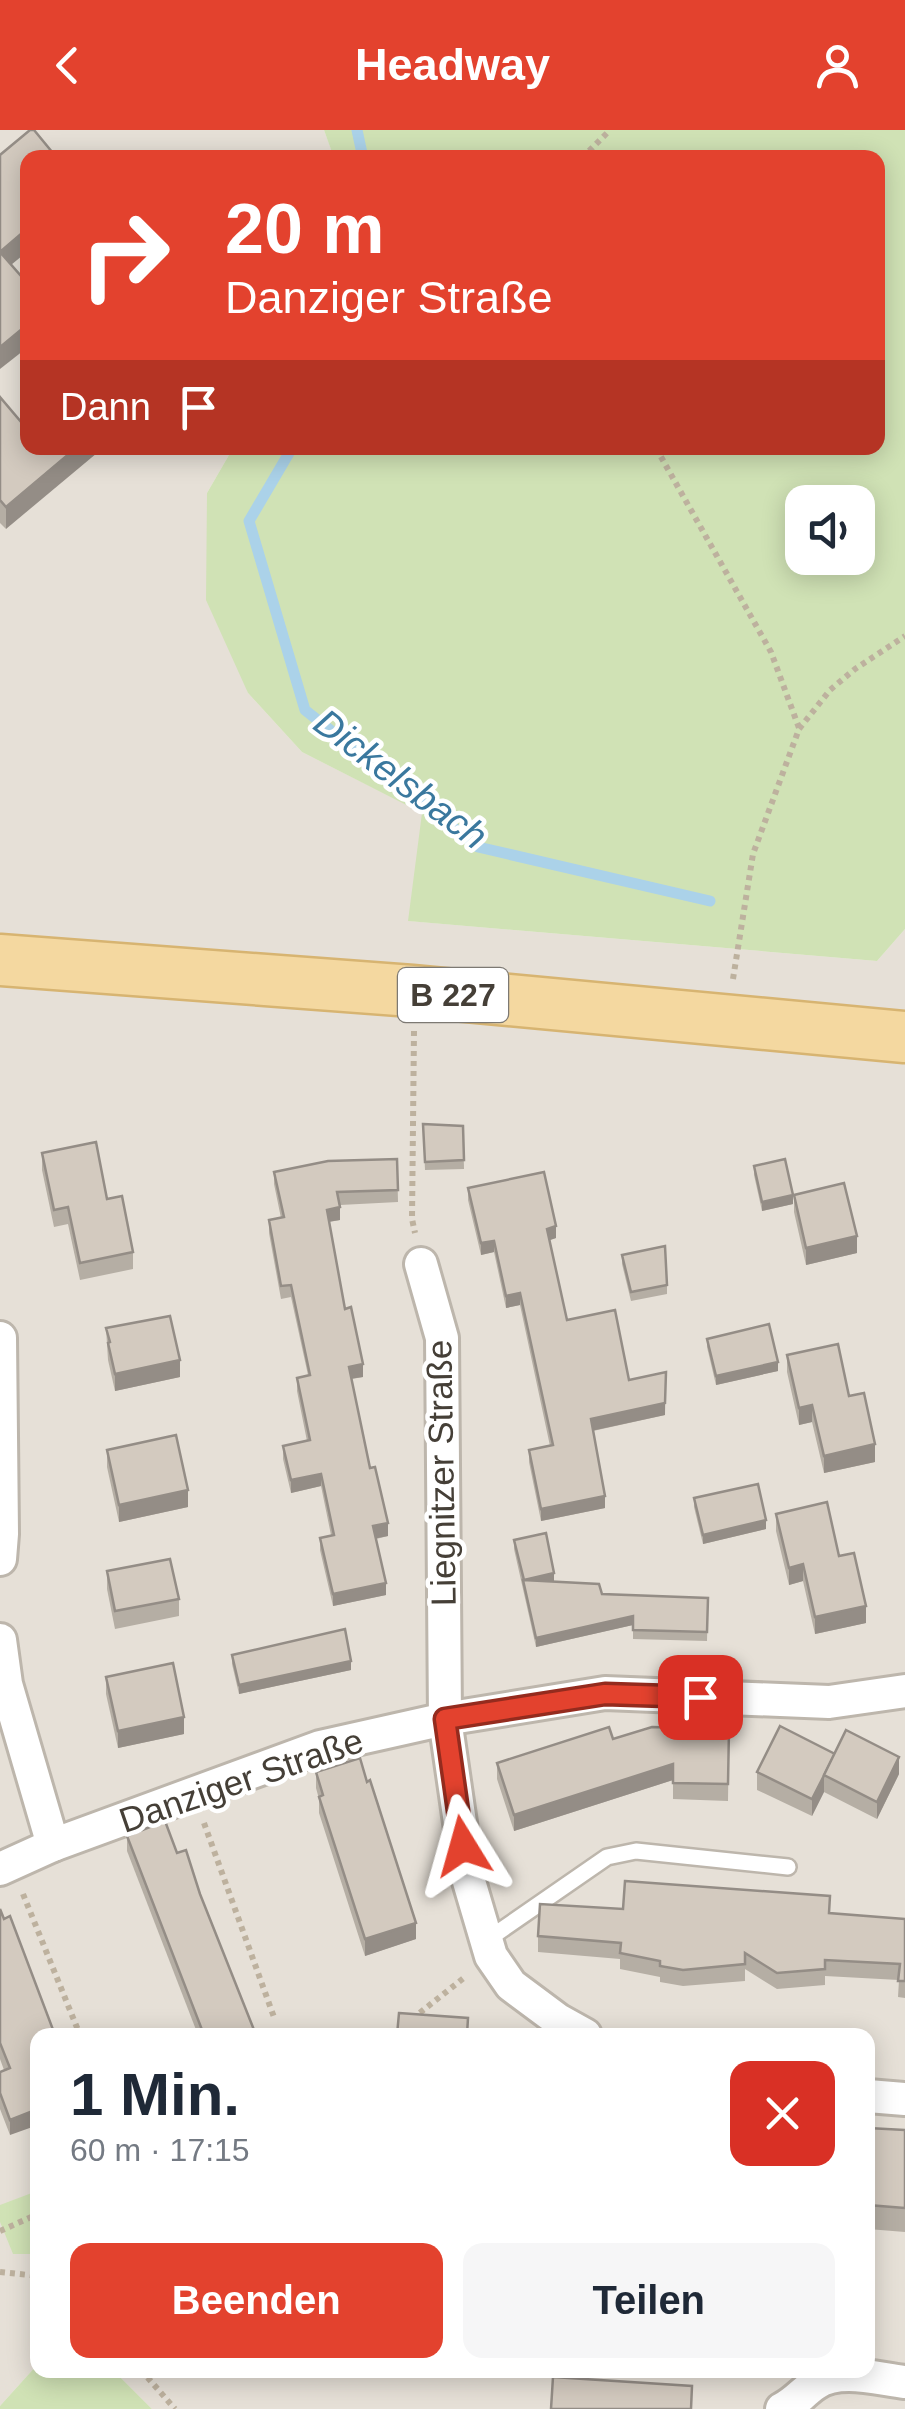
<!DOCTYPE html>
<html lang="de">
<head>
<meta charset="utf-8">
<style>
  :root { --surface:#fff; --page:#f6f6f7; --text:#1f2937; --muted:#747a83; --accent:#e3422e }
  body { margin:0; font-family:Helvetica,sans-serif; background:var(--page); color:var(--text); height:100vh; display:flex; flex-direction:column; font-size:38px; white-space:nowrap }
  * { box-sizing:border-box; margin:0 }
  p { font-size:32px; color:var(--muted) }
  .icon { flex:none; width:55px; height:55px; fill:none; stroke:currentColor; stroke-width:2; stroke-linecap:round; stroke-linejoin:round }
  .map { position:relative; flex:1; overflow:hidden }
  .panel { position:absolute; left:30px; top:1898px; width:845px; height:350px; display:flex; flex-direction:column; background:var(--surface); border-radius:20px; box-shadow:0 5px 25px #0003 }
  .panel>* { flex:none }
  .hud { position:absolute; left:20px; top:20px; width:865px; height:305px; border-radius:20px; box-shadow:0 5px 25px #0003; background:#e3422e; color:#fff; overflow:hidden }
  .tools { position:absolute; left:785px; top:355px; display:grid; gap:20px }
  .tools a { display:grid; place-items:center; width:90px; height:90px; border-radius:20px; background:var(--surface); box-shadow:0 5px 25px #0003; font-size:50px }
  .pin { position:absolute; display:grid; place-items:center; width:85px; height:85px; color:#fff; margin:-42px; border-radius:20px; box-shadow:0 5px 15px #0006 }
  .me { position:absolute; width:110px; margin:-55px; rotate:352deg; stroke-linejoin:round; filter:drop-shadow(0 0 8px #0008) }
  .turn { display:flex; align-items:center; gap:35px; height:210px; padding:0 40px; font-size:45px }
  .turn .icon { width:130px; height:130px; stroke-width:2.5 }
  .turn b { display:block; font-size:70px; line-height:85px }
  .then { display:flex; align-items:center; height:95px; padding:0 40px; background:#0003; gap:20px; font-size:38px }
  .round { display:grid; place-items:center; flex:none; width:105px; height:105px; border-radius:20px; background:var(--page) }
  .head { display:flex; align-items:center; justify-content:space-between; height:170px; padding:0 40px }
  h1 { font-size:60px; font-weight:800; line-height:75px }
  .cta { display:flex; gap:20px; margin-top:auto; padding:20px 40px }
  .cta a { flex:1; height:115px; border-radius:20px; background:var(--accent); color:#fff; font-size:40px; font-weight:800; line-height:115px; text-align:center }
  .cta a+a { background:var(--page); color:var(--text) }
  header { display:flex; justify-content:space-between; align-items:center; height:130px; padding:0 40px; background:var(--accent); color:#fff; font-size:45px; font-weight:800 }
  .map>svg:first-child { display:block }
</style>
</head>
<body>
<header><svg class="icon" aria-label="back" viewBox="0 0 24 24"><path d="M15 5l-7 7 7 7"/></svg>Headway<svg class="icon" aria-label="person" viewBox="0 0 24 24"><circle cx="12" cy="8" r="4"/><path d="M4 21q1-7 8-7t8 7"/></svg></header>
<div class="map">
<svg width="905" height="2279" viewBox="0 0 905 2279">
  <rect width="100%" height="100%" fill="#f2efe8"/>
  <path fill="#e6e0d7" d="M0 0H324L334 27 28 28V318H233L207 363 248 563 302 622 423 683 409 791 877 831 905 799V2279H152L113 2240H868V1905H38L37 2235 0 2276Z"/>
  <g fill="#d0e2b5" fill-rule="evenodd">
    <path d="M324 0H905V799L877 831 408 791 422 683 302 622 248 563 206 470 207 363 233 318H878V28H334ZM802 372H858V428H802Z"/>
    <path d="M37 2061V2124H13L0 2092V2075Z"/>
    <path d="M37 2235 38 2240H113L152 2279H0V2276Z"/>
  </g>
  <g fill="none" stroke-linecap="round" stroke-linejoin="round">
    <g stroke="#abd2e9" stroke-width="11">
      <path d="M357 0 363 28"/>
      <path d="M292 318 249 391 305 580 478 717 710 771"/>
    </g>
    <g stroke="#bdb6ac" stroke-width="20">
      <path id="service" d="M487 1810 607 1727 636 1721 788 1737"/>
    </g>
    <g stroke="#bdb6ac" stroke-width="38">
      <g id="minor">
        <path d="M421 1134 442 1208 445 1589 468 1748 491 1826 511 1855 558 1890 585 1905"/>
        <path d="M0 1208 2 1404 0 1429"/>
        <path d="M0 1510 6 1554 53 1715"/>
        <path d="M0 1739 53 1715 320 1617 445 1589 605 1563 829 1572 905 1561"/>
        <path d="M868 1966 905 1969"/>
        <path d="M782 2279C795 2273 803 2262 815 2254 839 2237 878 2249 905 2252"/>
      </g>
    </g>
    <g stroke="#d7b471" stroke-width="55">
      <path id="primary" d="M0 830 412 861 905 907"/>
    </g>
    <g stroke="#bdb19e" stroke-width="6" stroke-dasharray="5 5" stroke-linecap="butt">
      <path d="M582 28 610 0"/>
      <path d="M656 318 771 522 799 598"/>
      <path d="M733 849 753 724 799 599 830 560 855 539 905 506"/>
      <path d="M414 901 412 1089 415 1103"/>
      <path d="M204 1693 275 1890"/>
      <path d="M23 1764 80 1905"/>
      <path d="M412 1889 465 1847"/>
      <path d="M0 2101 38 2084"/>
      <path d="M0 2142 38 2146"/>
      <path d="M141 2240 175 2279"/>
    </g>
    <use href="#service" stroke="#fff" stroke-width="15"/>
    <use href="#minor" stroke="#fff" stroke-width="32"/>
    <use href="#primary" stroke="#f4d8a0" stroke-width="50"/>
  </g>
  <g fill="#b5aea4">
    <path d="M0 267 22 293 6 399 0 393Z"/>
    <path d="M423 994 463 996 464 1039 425 1040Z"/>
    <path d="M42 1023 107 1069 133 1122V1139L80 1150 68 1094 54 1097 42 1040Z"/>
    <path d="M397 1029 398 1072 340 1075V1090L329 1092 345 1179 363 1247 352 1249 370 1338 388 1406 376 1409 386 1465 333 1476 320 1420V1408L331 1405 321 1356 291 1363 283 1329V1316L307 1311 297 1261V1248L308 1245 291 1167 281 1169 269 1103V1090L281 1088 274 1054V1042Z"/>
    <path d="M754 1036 793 1074 762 1081 754 1045Z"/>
    <path d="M468 1058 556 1108 550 1110 567 1190 629 1250 666 1242 665 1285 593 1301 605 1378 541 1391 529 1332V1320L550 1316 520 1175 506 1178 494 1122 481 1125 468 1070Z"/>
    <path d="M794 1065 857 1123 806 1135 794 1082Z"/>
    <path d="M622 1125 667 1155V1164L631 1171 622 1134Z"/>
    <path d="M106 1198 180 1247 115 1261 108 1230Z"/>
    <path d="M707 1209 778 1241 716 1255 707 1217Z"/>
    <path d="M787 1225 849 1266 875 1332 824 1343 812 1292 799 1295 787 1242Z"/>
    <path d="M107 1320 188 1377 119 1392 107 1337Z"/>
    <path d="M694 1368 766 1399 703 1414 694 1377Z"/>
    <path d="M776 1384 839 1426 866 1493 815 1504 803 1451 789 1455 776 1401Z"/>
    <path d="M514 1410 554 1452 602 1464 708 1468 707 1511 633 1509V1495L536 1517 514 1419Z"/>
    <path d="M107 1441 179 1469V1486L115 1499 107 1459Z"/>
    <path d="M232 1525 351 1540 239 1564 232 1534Z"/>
    <path d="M106 1547 184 1604 118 1618 106 1564Z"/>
    <path d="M729 1599 728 1671 673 1669V1650L514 1701 497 1649V1633L613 1609Z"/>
    <path d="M835 1624 899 1644 877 1689 824 1662 812 1686 757 1660V1642Z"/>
    <path d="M316 1642 416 1809 365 1826 319 1683V1669L316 1658Z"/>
    <path d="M127 1706 177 1723 200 1764 256 1905H198L127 1721Z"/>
    <path d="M0 1779 4 1789 10 1786V2005L0 1979V1942L4 1940 0 1929Z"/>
    <path d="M623 1779 830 1783 905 1789V1868L898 1867 899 1850 825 1846V1855L777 1859 745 1839V1851L683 1856 660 1852V1847L620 1839V1829L538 1822V1806Z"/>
    <path d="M868 1998 905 2000V2102L868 2099Z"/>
  </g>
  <g fill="#948d86">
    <path d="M28 98V121L0 144V122Z"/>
    <path d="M28 194V217L0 239V217Z"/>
    <path d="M76 318H103L6 399V377Z"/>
    <path d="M793 1065V1074L762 1081V1072Z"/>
    <path d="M340 1077V1090L327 1092V1080Z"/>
    <path d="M556 1096V1108L547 1111V1099Z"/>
    <path d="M857 1106V1123L806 1135V1118Z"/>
    <path d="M494 1111V1122L481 1125V1113Z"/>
    <path d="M520 1163V1175L506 1178V1166Z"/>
    <path d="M180 1230V1247L115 1261V1244Z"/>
    <path d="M778 1232V1241L716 1255V1246Z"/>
    <path d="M363 1234V1247L349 1249V1237Z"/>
    <path d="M665 1273V1285L591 1301V1289Z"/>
    <path d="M812 1275V1292L799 1295V1278Z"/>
    <path d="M875 1314V1332L824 1343V1326Z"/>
    <path d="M321 1344V1356L291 1363V1350Z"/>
    <path d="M188 1360V1377L119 1392V1375Z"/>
    <path d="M605 1366V1378L541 1391V1379Z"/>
    <path d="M766 1390V1399L703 1414V1405Z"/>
    <path d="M388 1393V1406L373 1409V1396Z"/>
    <path d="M803 1434V1451L789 1455V1438Z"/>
    <path d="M554 1443V1452L524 1450Z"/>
    <path d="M386 1453V1465L333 1476V1464Z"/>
    <path d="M866 1476V1493L815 1504V1487Z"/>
    <path d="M633 1486V1495L536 1517V1508Z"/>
    <path d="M351 1531V1540L239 1564V1555Z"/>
    <path d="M184 1587V1604L118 1618V1601Z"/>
    <path d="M835 1624 824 1645V1662L812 1686V1669Z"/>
    <path d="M899 1627V1644L877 1689V1672Z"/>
    <path d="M673 1634V1650L514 1701V1685Z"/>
    <path d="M416 1793V1809L365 1826V1809Z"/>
    <path d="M38 1979V1995L10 2005V1990Z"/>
  </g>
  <g fill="#d3cabf" stroke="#948d86" stroke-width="2.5">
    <path d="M30 0H34L57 28H28V98L0 122 28 154V194L0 217V25Z"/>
    <path d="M0 267 22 293 28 289V318H76L6 377 0 370Z"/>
    <path d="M423 994 463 996 464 1030 425 1032Z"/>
    <path d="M96 1012 107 1069 122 1066 133 1122 80 1133 68 1077 54 1080 42 1023Z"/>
    <path d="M397 1029 398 1060 337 1062 340 1077 327 1080 345 1179 351 1177 363 1234 349 1237 370 1338 375 1337 388 1393 373 1396 386 1453 333 1464 320 1408 334 1405 321 1344 291 1350 283 1316 310 1310 297 1248 310 1245 291 1155 281 1156 269 1090 284 1087 274 1042 328 1031Z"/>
    <path d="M785 1029 793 1065 762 1072 754 1036Z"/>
    <path d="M544 1042 556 1096 547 1099 567 1190 615 1180 629 1250 666 1242 665 1273 591 1289 605 1366 541 1379 529 1320 553 1315 520 1163 506 1166 494 1111 481 1113 468 1058Z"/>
    <path d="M844 1053 857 1106 806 1118 794 1065Z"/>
    <path d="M665 1116 667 1155 631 1162 622 1125Z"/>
    <path d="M170 1186 180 1230 115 1244 108 1213 110 1212 106 1198Z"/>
    <path d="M769 1194 778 1232 716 1246 707 1209Z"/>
    <path d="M838 1214 849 1266 864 1263 875 1314 824 1326 812 1275 799 1278 787 1225Z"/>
    <path d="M176 1305 188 1360 119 1375 107 1320Z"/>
    <path d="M758 1354 766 1390 703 1405 694 1368Z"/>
    <path d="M827 1372 839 1426 854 1423 866 1476 815 1487 803 1434 789 1438 776 1384Z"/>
    <path d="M546 1403 554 1443 524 1450 514 1410Z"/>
    <path d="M170 1429 179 1469 115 1481 107 1441Z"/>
    <path d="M523 1450 599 1454 602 1464 708 1468 707 1502 633 1500V1486L536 1508Z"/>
    <path d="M345 1499 351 1531 239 1555 232 1525Z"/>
    <path d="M173 1533 184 1587 118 1601 106 1547Z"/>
    <path d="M780 1596 835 1624 812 1669 757 1642Z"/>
    <path d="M609 1597 613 1609 652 1597 729 1599 728 1654 673 1653V1634L514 1685 497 1633Z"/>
    <path d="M846 1600 899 1627 877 1672 824 1645Z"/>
    <path d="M360 1628 367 1652 370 1650 416 1793 365 1809 319 1667 323 1665 316 1642Z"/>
    <path d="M165 1691 177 1723 186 1720 200 1764 256 1905H204L127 1706Z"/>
    <path d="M625 1751 830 1766 829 1783 905 1789V1851H898L900 1834 825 1830V1839L777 1843 745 1823V1834L683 1840 660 1836V1831L620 1823 621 1813 538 1806 540 1774 623 1779Z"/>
    <path d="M0 1779 4 1789 10 1786 55 1905H38V1979L10 1990 0 1963V1942L10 1938 0 1913Z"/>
    <path d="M399 1883 468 1888 467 1905H397Z"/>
    <path d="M868 1998 905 2000V2078L868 2075Z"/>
    <path d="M553 2247 692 2256 691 2279H551Z"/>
  </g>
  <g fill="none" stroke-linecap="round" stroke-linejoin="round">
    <g stroke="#942b1e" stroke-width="25">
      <path id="route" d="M463 1716 445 1589 605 1564 700 1567"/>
    </g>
    <use href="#route" stroke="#e3422e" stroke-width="18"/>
  </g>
  <g text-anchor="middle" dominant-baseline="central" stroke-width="9" stroke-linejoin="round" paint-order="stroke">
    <rect fill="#fff" stroke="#7d7973" stroke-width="2.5" x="398" y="838" width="110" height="54" rx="8"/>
    <g font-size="32" font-weight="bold" fill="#453f37">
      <text x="453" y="865">B 227</text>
    </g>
    <g font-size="35" fill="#453f37" stroke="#fff">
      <text transform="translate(441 1343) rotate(-91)">Liegnitzer Straße</text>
      <text transform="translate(241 1650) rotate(-19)">Danziger Straße</text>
    </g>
    <g font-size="38" font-style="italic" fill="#3a789e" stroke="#fff">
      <text transform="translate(401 649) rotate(37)">Dickelsbach</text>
    </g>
  </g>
</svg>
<div class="tools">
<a><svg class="icon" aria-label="sound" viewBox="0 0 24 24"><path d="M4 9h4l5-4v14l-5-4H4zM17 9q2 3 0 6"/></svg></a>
</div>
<div class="pin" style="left:700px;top:1567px;background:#d93025"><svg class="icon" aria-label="arrive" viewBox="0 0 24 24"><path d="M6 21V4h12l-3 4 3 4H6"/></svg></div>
<svg class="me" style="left:463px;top:1716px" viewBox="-20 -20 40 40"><path d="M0-17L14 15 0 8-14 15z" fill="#e3422e" stroke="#fff" stroke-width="4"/></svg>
<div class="hud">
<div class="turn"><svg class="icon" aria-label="right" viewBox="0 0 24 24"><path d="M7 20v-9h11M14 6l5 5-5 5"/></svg><div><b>20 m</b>Danziger Straße</div></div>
<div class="then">Dann<svg class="icon" aria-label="arrive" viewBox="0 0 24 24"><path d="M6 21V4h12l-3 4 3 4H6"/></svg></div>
</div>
<section class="panel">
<div class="head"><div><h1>1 Min.</h1><p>60 m · 17:15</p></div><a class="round" style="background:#d93025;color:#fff"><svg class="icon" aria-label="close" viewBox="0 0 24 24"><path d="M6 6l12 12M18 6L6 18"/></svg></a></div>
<div class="cta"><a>Beenden</a><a>Teilen</a></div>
</section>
</div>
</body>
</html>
